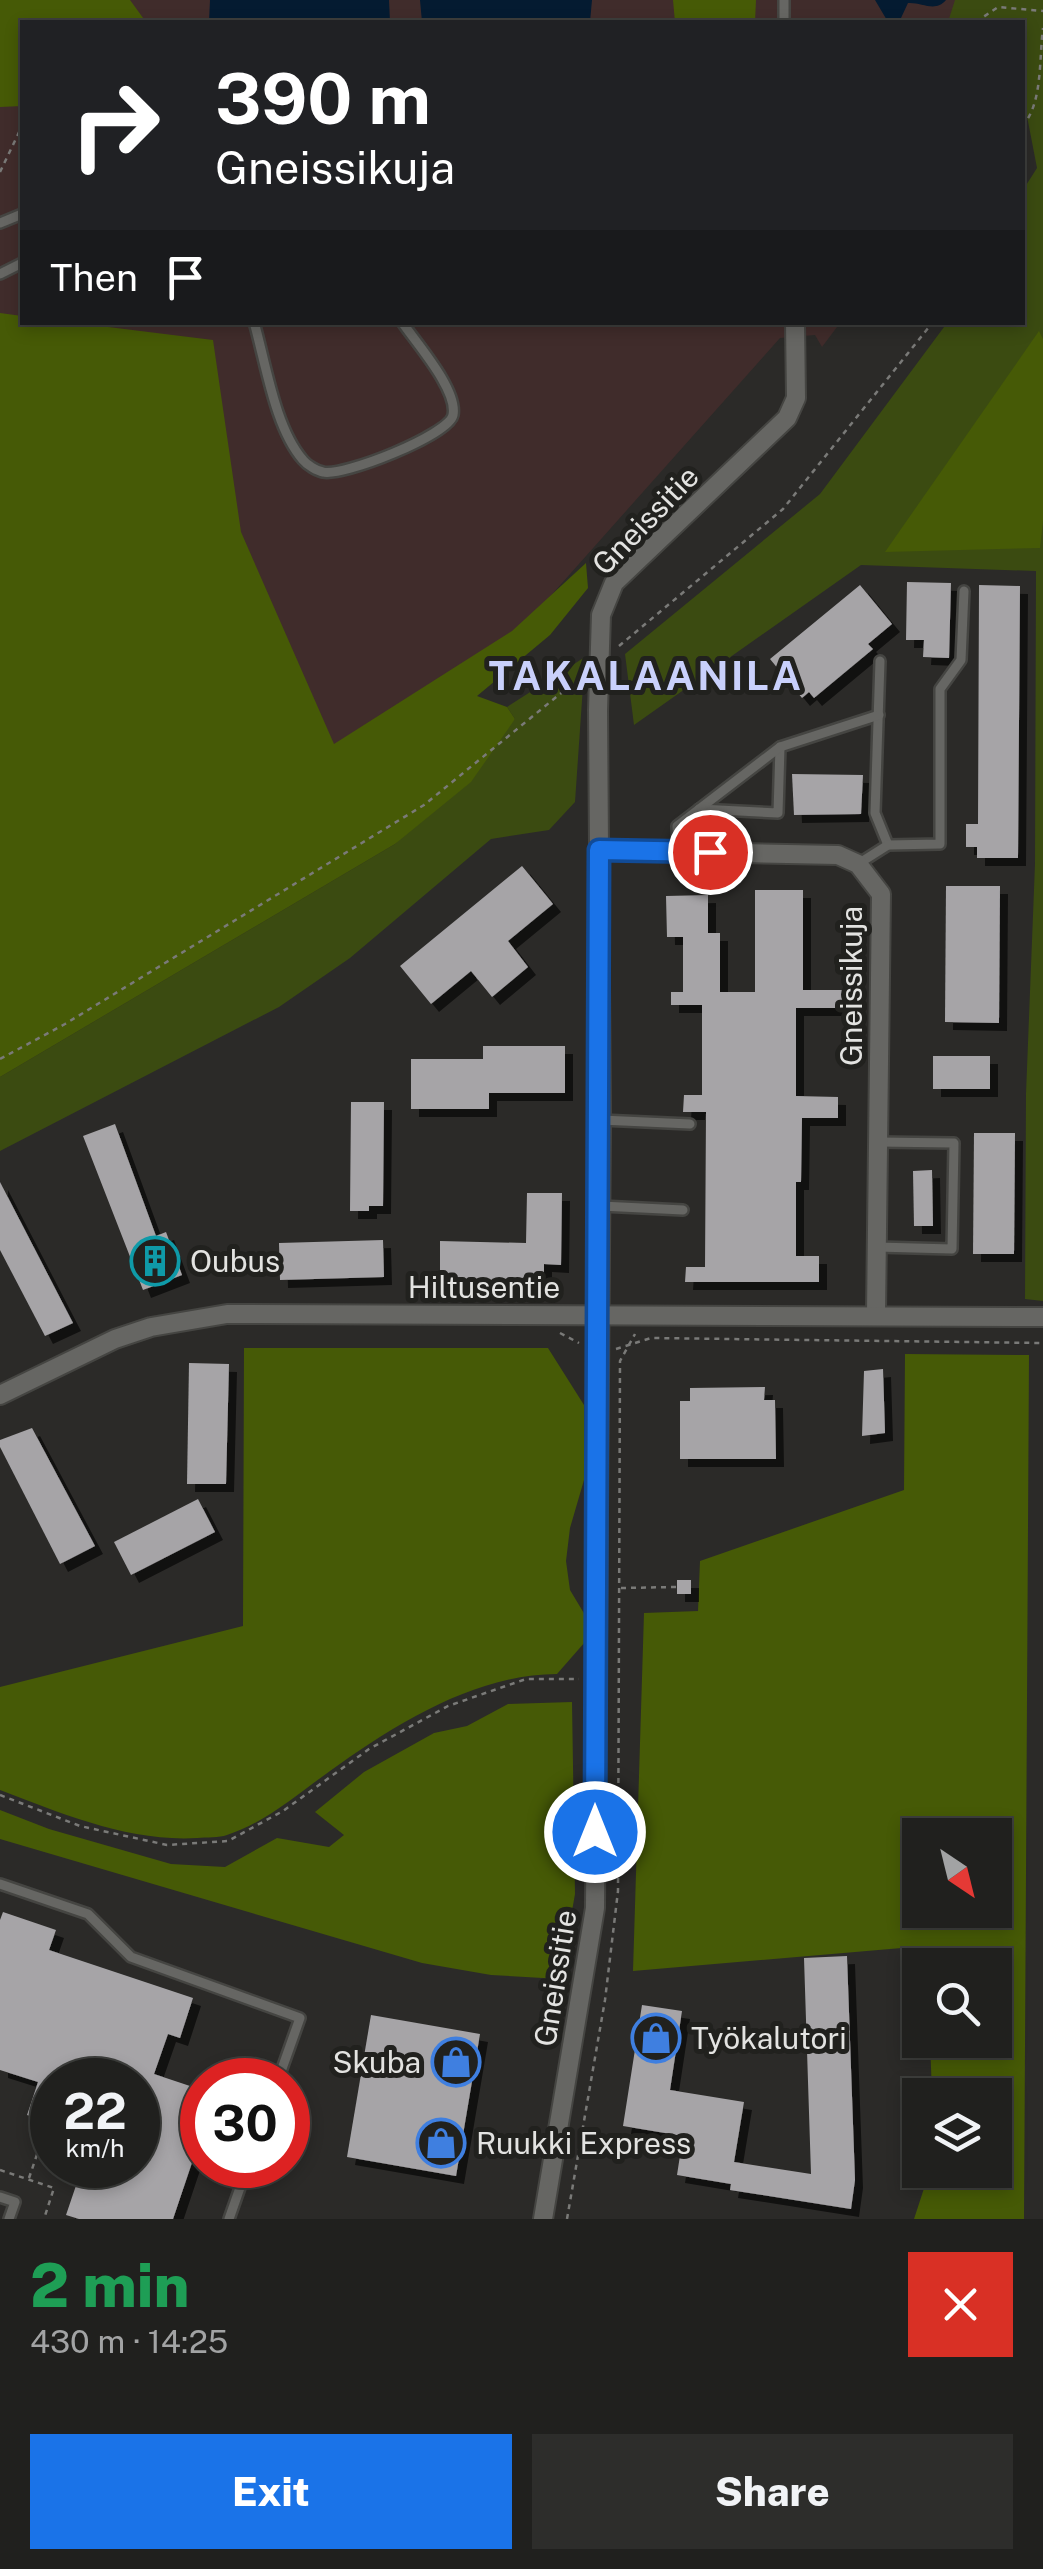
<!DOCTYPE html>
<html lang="en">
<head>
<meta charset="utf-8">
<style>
  :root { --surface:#20201e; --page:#2d2d2b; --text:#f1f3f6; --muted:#a2a3a4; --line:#3d3e3c; --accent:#1a73e8 }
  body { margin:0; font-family:"Public Sans",sans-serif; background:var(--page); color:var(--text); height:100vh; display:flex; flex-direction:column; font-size:38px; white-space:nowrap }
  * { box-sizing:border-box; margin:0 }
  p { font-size:32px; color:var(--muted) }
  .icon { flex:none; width:55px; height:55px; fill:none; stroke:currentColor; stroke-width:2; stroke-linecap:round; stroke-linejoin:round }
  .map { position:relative; height:2219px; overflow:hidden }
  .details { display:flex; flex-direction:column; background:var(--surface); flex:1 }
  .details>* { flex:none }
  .guide { position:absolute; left:20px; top:20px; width:1005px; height:305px; border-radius:0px; box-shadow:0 5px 15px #0003,0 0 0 2px var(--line); background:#202124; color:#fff; overflow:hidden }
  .needle { width:65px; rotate:145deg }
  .tools { position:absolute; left:902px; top:1818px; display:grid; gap:20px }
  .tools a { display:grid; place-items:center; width:110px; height:110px; border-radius:0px; background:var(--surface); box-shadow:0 5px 15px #0003,0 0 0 2px var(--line); font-size:50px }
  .speed { position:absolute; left:30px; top:2058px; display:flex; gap:20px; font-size:50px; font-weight:700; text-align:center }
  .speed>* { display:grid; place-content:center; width:130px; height:130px; border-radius:50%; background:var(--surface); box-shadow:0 5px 15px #0003,0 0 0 2px var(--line); line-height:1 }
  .speed small { font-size:25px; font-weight:400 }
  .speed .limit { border:15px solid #d22; background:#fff; color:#111 }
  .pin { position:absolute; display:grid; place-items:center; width:85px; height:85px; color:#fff; margin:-42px; border:5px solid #fff; border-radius:50%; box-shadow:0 2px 10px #0007 }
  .me { position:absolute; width:110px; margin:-55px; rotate:0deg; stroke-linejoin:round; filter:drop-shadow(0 0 8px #0008) }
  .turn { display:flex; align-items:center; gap:35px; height:210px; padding:0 30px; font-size:45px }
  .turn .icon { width:130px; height:130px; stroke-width:2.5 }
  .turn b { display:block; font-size:70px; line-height:85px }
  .then { display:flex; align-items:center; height:95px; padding:0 30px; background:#0003; gap:20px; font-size:38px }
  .round { display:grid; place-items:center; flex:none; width:105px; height:105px; border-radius:0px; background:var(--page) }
  .summary { display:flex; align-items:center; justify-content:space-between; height:170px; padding:0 30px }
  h1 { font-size:60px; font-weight:800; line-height:75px; color:#1e9e55 }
  .primary-button { display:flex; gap:20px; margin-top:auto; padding:20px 30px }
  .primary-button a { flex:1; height:115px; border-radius:0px; background:var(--accent); color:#fff; font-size:40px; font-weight:800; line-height:115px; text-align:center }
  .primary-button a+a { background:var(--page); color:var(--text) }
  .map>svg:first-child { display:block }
</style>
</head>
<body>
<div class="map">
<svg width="1043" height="2219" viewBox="0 0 1043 2219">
  <defs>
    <filter id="shadow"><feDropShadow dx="8" dy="8" stdDeviation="0" flood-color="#0009"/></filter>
  </defs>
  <rect width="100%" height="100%" fill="#2b2a28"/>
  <path fill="#402c2b" d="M0 0H1027L1022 22H22V322L840 323 822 347 815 335 780 338 489 665 0 957Z"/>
  <g fill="#3b4b11">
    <path d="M955 0H1043V1301L1025 1299 1026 1094 1035 864 1036 571 861 565 634 725 625 654 820 494 947 323 1022 322 1023 190 1037 168 1026 111 1023 109 1022 22H948Z"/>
    <path d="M585 657 575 802 549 830 491 839 350 958 279 1007 0 1151V1077L395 844 515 719 507 707Z"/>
  </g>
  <g fill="#465a06" fill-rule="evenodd">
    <path d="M0 0H130L146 22H22V106L0 107Z"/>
    <path d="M673 0H756L755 22H675Z"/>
    <path d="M0 313 22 316V322L76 323 213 340 241 532 334 744 512 631 586 563 588 588 550 635 477 696 507 707 515 719 471 782 395 844 0 1077Z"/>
    <path d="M1039 331 1043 339V521L1040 548 885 552Z"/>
    <path d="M244 1348H548L584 1405V1480L570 1528 566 1561 570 1590 585 1615V1642L557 1674C476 1674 395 1724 330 1771 299 1793 265 1823 227 1835 219 1838 207 1837 197 1838 129 1842 63 1814 0 1790V1687L243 1626Z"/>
    <path d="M905 1354 1029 1355 1024 2219H914L930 2170H995V2095H932L930 2040H995V1965H927L925 1946 633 1971 644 1613 698 1611 700 1561 904 1490ZM995 1835V1910H920V1835Z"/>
    <path d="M572 1702 575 1894 560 1979 491 1975 422 1963 0 1839V1810L49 1829 171 1864 225 1867 277 1838 329 1847 344 1835 315 1812 364 1772 434 1733 467 1726 508 1704Z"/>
  </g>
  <g fill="#041b31">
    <path d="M210 0H389L390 22H209Z"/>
    <path d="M420 0H592L590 22H422Z"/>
    <path d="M875 0H946C935 13 922 2 908 3L901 18 903 22H888Z"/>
  </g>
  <g fill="#a6a4a7" filter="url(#shadow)">
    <path d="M907 582 951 583 949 658 923 657 924 640H906Z"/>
    <path d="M860 585 892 624 868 644 873 649 814 698 809 692 802 698 770 659Z"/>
    <path d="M979 585 1020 586 1018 858H977V847H966V824H978Z"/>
    <path d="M792 774 863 775 861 814 794 815Z"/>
    <path d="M522 866 553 904 508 941 528 967 492 997 471 971 431 1004 400 966Z"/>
    <path d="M946 886H1000L999 1023 945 1022Z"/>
    <path d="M755 890H803V990H847V1008H796V1096L838 1097V1118H802L801 1182H796V1256H819V1282H685L686 1267H705L706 1112H683L684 1095H702V1005H671V992H683V937H667L666 896 708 895V933H720V992H755Z"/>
    <path d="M483 1046H565V1093H489V1109H411V1059H483Z"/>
    <rect x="933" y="1056" width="57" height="33"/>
    <path d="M351 1102H384L383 1206H369V1211H350Z"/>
    <path d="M115 1124 156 1236 166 1232 182 1275 143 1290 83 1136Z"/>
    <path d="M974 1133H1015L1014 1254H973Z"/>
    <path d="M932 1170 933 1226H914L913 1171Z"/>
    <path d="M0 1182 73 1323 45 1336 0 1250Z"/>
    <path d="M527 1193H562L561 1265 544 1264V1281L440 1280V1241L526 1243Z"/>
    <path d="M383 1240 384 1277 280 1280 279 1243Z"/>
    <path d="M189 1363 229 1364 226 1484H187Z"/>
    <path d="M883 1369 885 1433 862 1436 864 1371Z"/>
    <path d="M765 1387 764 1400H775L776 1459H680V1401H690V1388Z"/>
    <path d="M32 1428 95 1546 60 1564 0 1447V1440Z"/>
    <path d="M198 1499 215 1532 131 1575 114 1542Z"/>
    <rect x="677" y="1580" width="14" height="14"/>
    <path d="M3 1912 56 1930 49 1950 193 1998 180 2038 168 2034 154 2074 202 2090V2133L173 2219H79L66 2215 83 2165H138V2080H52V2124L27 2115 38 2082 0 2070V1920Z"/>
    <path d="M847 1956 855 2180 851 2209 730 2190 731 2184 677 2175 683 2136 623 2126 642 2005 682 2011 670 2090 744 2102 734 2162 811 2174 804 1958Z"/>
    <path d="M371 2015 480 2034 456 2176 347 2157Z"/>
  </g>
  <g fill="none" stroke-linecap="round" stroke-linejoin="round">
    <g stroke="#454542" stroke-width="14">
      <g id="service">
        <path d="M784 22V0"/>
        <path d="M0 223 22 214"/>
        <path d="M0 274 22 263"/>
        <path d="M254 322C266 364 275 428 303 460 307 465 317 471 323 472 343 477 449 435 453 415 458 390 417 344 402 322"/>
        <path d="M880 661 875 813 888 845"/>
        <path d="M699 809 778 813 780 747"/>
        <path d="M678 852 677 826 780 747 879 715"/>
        <path d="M858 864 888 845 940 844V689L961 660 964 591"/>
        <path d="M601 1120 690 1124"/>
        <path d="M601 1206 683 1210"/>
        <path d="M877 1247 952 1249 954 1143 878 1142"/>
        <path d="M0 1884 88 1914 131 1957 300 2018 278 2080"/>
        <path d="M0 2197 15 2202 9 2219"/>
        <path d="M229 2219 248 2165"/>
      </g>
    </g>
    <g stroke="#454542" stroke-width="22">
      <g id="minor">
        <path d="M599 850 838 855 858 864 881 894 876 1314"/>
        <path d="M0 1395 115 1339 151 1327 227 1314 1043 1317"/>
        <path d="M543 2219 595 1908 601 1120 598 710 601 615 614 583 787 418 796 398 795 322"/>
      </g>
    </g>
    <g stroke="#7a7a78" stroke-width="2.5" stroke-dasharray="5 5" stroke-linecap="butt">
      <path d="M976 22 998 7 1043 11"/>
      <path d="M1022 126C1043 105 1039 57 1043 28"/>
      <path d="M0 172 22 126"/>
      <path d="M619 646 783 509 933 322"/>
      <path d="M0 1059 65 1024 424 805 582 676"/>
      <path d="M560 1333 579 1343"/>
      <path d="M616 1349 651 1338 1043 1343"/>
      <path d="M621 1588 676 1587"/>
      <path d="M0 1795 80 1826 167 1845 228 1841 283 1811 369 1749 448 1706 526 1679H579"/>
      <path d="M0 2170 54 2188 44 2219"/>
      <path d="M29 2178 48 2122"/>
      <path d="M567 2219 605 2000 618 1891 620 1361 635 1334"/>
    </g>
    <use href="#service" stroke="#666663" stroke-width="9"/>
    <use href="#minor" stroke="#666663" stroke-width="18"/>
  </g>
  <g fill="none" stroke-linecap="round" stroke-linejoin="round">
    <g stroke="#114b97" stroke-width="25">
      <path id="route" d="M595 1832 599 850 710 852"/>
    </g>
    <use href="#route" stroke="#1a73e8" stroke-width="18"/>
  </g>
  <defs>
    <g id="building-ring" transform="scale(2.5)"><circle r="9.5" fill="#21211e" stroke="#0f9aa8" stroke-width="1.5"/><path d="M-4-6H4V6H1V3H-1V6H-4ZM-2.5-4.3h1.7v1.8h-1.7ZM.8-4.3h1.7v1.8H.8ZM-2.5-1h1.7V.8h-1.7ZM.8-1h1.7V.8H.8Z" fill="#0f9aa8"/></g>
    <g id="shop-ring" transform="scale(2.5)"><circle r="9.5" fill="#21211e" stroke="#3f7fe0" stroke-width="1.5"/><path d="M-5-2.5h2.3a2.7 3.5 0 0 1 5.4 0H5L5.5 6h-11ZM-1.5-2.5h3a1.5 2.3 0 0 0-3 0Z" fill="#3f7fe0"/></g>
  </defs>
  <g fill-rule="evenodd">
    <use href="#building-ring" x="155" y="1261"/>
    <use href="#shop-ring" x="656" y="2038"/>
    <use href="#shop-ring" x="456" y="2062"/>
    <use href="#shop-ring" x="441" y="2143"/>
  </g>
  <g text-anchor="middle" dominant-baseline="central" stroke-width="10" stroke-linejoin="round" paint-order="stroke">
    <g font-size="30" fill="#e3e3e1" stroke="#21211e">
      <text transform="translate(645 520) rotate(-46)">Gneissitie</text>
      <text transform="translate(851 986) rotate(-90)">Gneissikuja</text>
      <text x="484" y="1287">Hiltusentie</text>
      <text transform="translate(555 1978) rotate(-81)">Gneissitie</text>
    </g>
    <g font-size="30" fill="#e3e3e1" stroke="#21211e" text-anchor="start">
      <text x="190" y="1261">Oubus</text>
      <text x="691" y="2038">Työkalutori</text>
      <text x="421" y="2062" text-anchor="end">Skuba</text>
      <text x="476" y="2143">Ruukki Express</text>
    </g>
    <g font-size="40" font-weight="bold" letter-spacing="2.5" fill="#c9d0fb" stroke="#21211e">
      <text x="646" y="675">TAKALAANILA</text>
    </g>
  </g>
</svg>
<div class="tools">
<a><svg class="needle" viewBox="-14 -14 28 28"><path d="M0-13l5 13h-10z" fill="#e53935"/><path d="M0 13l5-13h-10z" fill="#a2a3a4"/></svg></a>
<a><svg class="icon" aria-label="search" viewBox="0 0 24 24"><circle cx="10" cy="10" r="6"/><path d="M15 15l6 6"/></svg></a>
<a><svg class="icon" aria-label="layers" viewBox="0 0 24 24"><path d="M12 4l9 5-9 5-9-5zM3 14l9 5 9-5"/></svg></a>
</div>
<div class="speed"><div>22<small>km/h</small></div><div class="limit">30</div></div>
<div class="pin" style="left:710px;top:852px;background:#d93025"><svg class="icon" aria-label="arrive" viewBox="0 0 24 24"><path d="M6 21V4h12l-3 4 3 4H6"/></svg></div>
<svg class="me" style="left:595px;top:1832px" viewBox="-20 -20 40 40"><circle r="17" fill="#1a73e8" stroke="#fff" stroke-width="3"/><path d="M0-11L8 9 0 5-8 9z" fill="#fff"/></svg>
<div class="guide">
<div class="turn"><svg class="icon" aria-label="right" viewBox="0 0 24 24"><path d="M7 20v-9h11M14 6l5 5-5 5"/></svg><div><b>390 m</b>Gneissikuja</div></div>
<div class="then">Then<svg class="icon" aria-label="arrive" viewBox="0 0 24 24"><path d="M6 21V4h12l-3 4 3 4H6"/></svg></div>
</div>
</div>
<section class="details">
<div class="summary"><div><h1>2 min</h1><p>430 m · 14:25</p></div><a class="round" style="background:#d93025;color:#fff"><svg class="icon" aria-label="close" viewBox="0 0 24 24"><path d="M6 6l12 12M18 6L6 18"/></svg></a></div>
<div class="primary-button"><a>Exit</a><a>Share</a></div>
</section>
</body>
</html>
